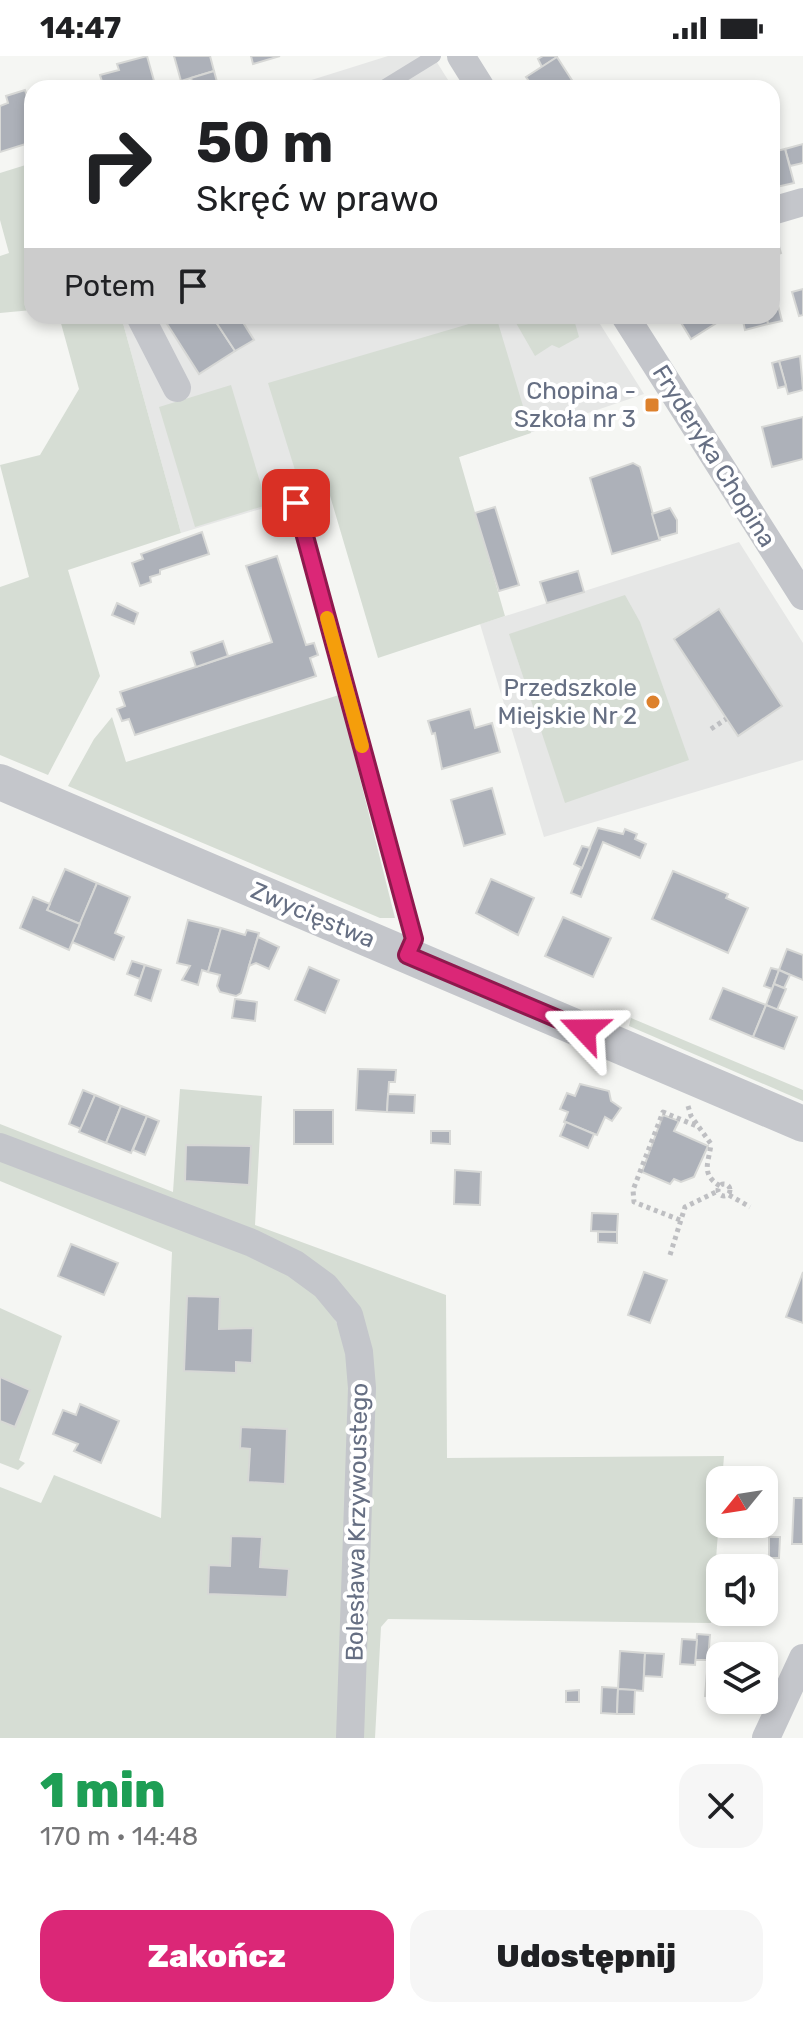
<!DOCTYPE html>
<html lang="pl">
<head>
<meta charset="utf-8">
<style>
  :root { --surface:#fff; --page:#f6f6f6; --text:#202124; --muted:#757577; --accent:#db2777 }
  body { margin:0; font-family:Rubik,sans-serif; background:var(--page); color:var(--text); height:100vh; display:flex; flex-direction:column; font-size:30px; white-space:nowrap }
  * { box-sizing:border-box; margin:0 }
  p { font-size:26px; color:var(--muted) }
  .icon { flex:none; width:44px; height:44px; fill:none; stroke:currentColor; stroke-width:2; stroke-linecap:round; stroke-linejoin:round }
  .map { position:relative; height:1682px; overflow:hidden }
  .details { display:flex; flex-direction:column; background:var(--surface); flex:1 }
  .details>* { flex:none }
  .banner { position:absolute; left:24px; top:24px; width:756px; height:244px; border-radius:24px; box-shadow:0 4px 12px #0003; background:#fff; color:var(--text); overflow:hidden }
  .needle { width:52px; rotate:240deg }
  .fabs { position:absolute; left:706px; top:1410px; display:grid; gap:16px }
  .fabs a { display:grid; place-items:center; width:72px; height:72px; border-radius:16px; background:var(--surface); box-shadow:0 4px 12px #0003; font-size:40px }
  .pin { position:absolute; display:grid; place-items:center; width:68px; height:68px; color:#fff; margin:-34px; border-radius:16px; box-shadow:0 4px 12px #0006 }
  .me { position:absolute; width:88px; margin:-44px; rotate:293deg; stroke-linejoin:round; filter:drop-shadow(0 0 6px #0008) }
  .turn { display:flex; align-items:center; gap:28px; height:168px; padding:0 40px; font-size:36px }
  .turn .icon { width:104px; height:104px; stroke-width:2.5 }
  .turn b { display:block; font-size:56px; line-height:68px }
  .then { display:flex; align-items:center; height:76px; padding:0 40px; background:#0003; gap:16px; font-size:30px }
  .round { display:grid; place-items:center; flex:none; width:84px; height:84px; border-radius:24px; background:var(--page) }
  .summary { display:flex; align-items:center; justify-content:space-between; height:136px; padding:0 40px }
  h1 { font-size:48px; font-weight:800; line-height:60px; color:#1e9e55 }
  .primary-button { display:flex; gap:16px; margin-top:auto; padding:16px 40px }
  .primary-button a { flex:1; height:92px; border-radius:24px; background:var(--accent); color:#fff; font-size:32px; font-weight:800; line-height:92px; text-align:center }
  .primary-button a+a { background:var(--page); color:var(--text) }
  .status { display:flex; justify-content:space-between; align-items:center; height:56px; padding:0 40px; background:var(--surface); direction:ltr }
  .status svg { height:22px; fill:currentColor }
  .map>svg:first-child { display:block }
</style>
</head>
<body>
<div class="status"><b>14:47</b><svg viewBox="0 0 49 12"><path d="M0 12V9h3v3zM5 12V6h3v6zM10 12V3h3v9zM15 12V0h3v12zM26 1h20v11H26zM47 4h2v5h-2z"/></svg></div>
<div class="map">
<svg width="803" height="1682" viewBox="0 0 803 1682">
  <rect width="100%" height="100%" fill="#f5f6f3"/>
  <g fill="#e6e7e6">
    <path d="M388 0H433L453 32H286Z"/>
    <path d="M121 260H595L644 338 459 401 422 404 181 477Z"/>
    <path d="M739 486 803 587V704L544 781 480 568Z"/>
  </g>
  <g fill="#d6ddd4">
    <path d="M32 107V254L0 257V200L9 197 0 164V117Z"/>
    <path d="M59 260H121L181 477 68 514 100 620 48 719 0 699V531L29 521 0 409 40 399 79 333Z"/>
    <path d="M496 260 531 377 459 401 505 560 378 602 328 433 303 440 268 327Z"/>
    <path d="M512 260H573L579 281 559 292 552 289 535 300Z"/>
    <path d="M231 329 267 449 195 471 159 351Z"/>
    <path d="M625 539 640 566 689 704 565 747 509 578Z"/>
    <path d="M339 639 395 862H380L68 730 94 683 112 661 126 706Z"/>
    <path d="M631 962 803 1034V1045L629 970Z"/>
    <path d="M180 1033 262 1040 255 1169 446 1239 447 1402 724 1400 711 1567 388 1563 381 1571 375 1682H359L364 1563 345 1238 0 1080V1068L173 1136Z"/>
    <path d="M0 1100 249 1193 324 1241 349 1292 341 1682H0V1431L41 1447 54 1419 161 1462 172 1196 0 1125Z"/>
    <path d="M0 1252 62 1280 19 1404 25 1407 18 1414 0 1407Z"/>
  </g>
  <g fill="#adb1b9" stroke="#d7d8d6" stroke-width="2">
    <path d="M147 0 156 32H104L100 19 119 14 117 8Z"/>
    <path d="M174 0H210L214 15 181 25Z"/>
    <path d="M251 0H280L253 8Z"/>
    <path d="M543 0H557V1L542 11 538 3Z"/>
    <path d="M557 1 577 32H534L526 21Z"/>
    <path d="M214 15 217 26 194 32 191 22Z"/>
    <path d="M25 34 32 56V86L0 96V50L8 47 6 40Z"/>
    <path d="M803 88V107L790 110 785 93Z"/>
    <path d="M785 93 794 127 772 132V96Z"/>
    <path d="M776 180 781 197 772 200V181Z"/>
    <path d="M803 233V259L799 260 792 236Z"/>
    <path d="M776 242 782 265 768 268 766 260H772V243Z"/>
    <path d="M162 260H212L235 295 199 318Z"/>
    <path d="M212 260H239L254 284 235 295Z"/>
    <path d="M677 260H726V261L691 283Z"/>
    <path d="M742 260H766L768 268 745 274Z"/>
    <path d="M800 300 803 334 788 338 779 305Z"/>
    <path d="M779 305 786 330 778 332 772 307Z"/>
    <path d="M803 361V403L772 411 762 371Z"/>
    <path d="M633 407 640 411 660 484 612 498 590 422Z"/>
    <path d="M495 451 519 529 499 535 475 457Z"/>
    <path d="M670 452 677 464V477L659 482 652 458Z"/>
    <path d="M202 476 209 498 160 514V518L150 521 151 526 140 530 132 507 143 503 141 498Z"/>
    <path d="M277 500 306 589 314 587 318 599 310 602 316 620 135 679 129 663 122 665 117 653 125 650 120 636 272 586 246 510Z"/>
    <path d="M578 515 584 536 547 547 540 526Z"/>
    <path d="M117 547 138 557 134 568 112 559Z"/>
    <path d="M719 553 782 650 738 680 674 583Z"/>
    <path d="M223 585 228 600 196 611 191 596Z"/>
    <path d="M470 653 475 672 492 667 500 696 442 713 435 677 432 678 428 665Z"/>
    <path d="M492 732 505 778 464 790 451 744Z"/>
    <path d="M598 772 623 778 625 773 637 778 635 783 646 788 640 802 603 786 581 841 571 837Z"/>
    <path d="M582 790 590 792 582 812 574 808Z"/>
    <path d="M65 813 97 827 80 868 47 854Z"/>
    <path d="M673 815 728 838 726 842 748 852 728 897 652 863Z"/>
    <path d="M491 823 534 842 518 879 476 857Z"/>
    <path d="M97 827 130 841 115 877 124 881 114 904 72 886Z"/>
    <path d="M33 841 50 848 47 854 80 868 69 894 20 872Z"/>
    <path d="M563 861 611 882 593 921 545 900Z"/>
    <path d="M188 864 221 872 208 916 202 914 198 929 182 924 190 910 177 907Z"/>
    <path d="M221 872 245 879 247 874 259 877 241 937 236 940 220 936 217 930 220 919 208 916Z"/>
    <path d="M258 881 279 891 269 913 256 907 249 910Z"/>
    <path d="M787 893 803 899V924L779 914Z"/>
    <path d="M132 905 145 909 140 923 127 918Z"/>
    <path d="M145 909 161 914 151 945 135 939Z"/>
    <path d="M309 911 339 924 325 957 295 944Z"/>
    <path d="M771 912 779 914 772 933 764 930Z"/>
    <path d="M779 914 790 919 784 932 774 928Z"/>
    <path d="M774 928 786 933 777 954 766 949Z"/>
    <path d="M723 932 766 949 753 981 710 963Z"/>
    <path d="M235 943 257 946 255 965 232 962Z"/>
    <path d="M766 949 797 961 784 993 753 981Z"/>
    <path d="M358 1013 396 1014 395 1026H389L387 1056 356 1054Z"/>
    <path d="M580 1028 609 1035 611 1045 621 1052 612 1065 605 1061 597 1079 564 1066 568 1056 560 1053 567 1037 575 1040Z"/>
    <path d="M83 1034 95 1039 81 1073 69 1068Z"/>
    <path d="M388 1038 415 1039 414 1057 387 1056Z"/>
    <path d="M95 1039 121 1050 106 1087 79 1076Z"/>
    <path d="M121 1050 147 1060 131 1097 106 1087Z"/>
    <rect x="294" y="1054" width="39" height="34"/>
    <path d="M663 1059 679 1065 674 1075 708 1090 694 1121 681 1126 674 1123 670 1128 642 1116Z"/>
    <path d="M147 1060 159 1065 145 1099 133 1094Z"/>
    <path d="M566 1066 594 1078 588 1092 560 1080Z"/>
    <path d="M431 1075H450V1088L431 1087Z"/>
    <path d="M186 1089 251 1090 249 1129 185 1125Z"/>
    <path d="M455 1114 481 1116 480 1149 454 1148Z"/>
    <path d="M592 1157 618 1158 617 1176 591 1175Z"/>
    <path d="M598 1176H617V1187L598 1186Z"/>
    <path d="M71 1188 118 1207 104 1239 58 1220Z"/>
    <path d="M644 1216 667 1224 650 1267 628 1259Z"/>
    <path d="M803 1216V1267L786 1261Z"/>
    <path d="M187 1240 220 1241 219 1273 253 1272 252 1307 236 1306V1317L184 1315Z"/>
    <path d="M0 1321 30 1334 15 1371 0 1365Z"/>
    <path d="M80 1348 119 1365 101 1407 74 1395 78 1388 53 1378 63 1354 76 1359Z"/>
    <path d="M241 1371 287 1373 285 1428 248 1426 250 1393 240 1392Z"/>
    <path d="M794 1442H803V1488H792Z"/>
    <rect x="739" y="1468" width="17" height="11"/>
    <path d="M231 1480 262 1481 260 1511 289 1513 287 1541 208 1538 209 1509 230 1510Z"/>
    <path d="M769 1481H780L779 1502H769Z"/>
    <path d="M697 1578 710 1579 708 1604H695Z"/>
    <path d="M682 1583 697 1584 695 1609 680 1608Z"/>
    <path d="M620 1595 645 1597 643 1635 618 1633Z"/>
    <path d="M645 1597 664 1598 662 1621 644 1620Z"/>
    <path d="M708 1604 720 1606V1641L705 1640Z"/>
    <path d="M602 1631 618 1632 617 1658 601 1657Z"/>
    <path d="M618 1633 635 1634 634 1658H617Z"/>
    <path d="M579 1634V1646H566V1635Z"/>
  </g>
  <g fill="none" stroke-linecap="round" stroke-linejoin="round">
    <g stroke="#bebfc2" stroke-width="5" stroke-dasharray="4 4" stroke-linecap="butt">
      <path d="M711 673 726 663"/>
      <path d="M688 1050 691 1060 711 1088C709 1106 700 1118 720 1130"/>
      <circle cx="724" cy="1134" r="6"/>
      <path d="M729 1139 750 1151"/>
      <path d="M680 1164 634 1146 633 1134 663 1056 699 1071"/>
      <path d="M670 1199 685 1151 718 1135"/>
    </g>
    <g stroke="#c4c6cb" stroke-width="14">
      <path d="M382 32 434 0"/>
      <path d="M296 447 414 883 408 897"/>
    </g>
    <g stroke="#c4c6cb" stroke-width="28">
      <path d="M461 0 481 32"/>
      <path d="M772 155 803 146"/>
      <path d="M140 260 177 332"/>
      <path d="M625 260 803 540"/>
      <path d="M0 1091 252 1187 295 1208 325 1230 349 1259 359 1296 362 1332 350 1682"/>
      <path d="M766 1682 803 1602"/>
    </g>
    <path stroke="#c4c6cb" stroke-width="36" d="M0 726 803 1068"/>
  </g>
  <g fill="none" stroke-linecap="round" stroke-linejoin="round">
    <g stroke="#8e194d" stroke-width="20">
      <path id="route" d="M296 447 414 883 407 899 584 974"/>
    </g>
    <use href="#route" stroke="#db2777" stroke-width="14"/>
    <path stroke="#f59e0b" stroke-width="14" d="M327 562 362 690"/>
  </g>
  <g fill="#dd812c" stroke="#fff" stroke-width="3">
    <rect x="644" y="341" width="16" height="16" rx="4"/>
    <circle cx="653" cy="646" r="8"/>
  </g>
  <g text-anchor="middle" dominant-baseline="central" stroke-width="8" stroke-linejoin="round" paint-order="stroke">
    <g font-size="24" fill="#666f83" stroke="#fff" text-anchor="end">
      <text x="636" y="335">Chopina -<tspan x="636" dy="28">Szkoła nr 3</tspan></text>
      <text x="637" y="632">Przedszkole<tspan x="637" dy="28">Miejskie Nr 2</tspan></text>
    </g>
    <g font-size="24" fill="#666f83" stroke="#fff">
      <text transform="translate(714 400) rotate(58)">Fryderyka Chopina</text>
      <text transform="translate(313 859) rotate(23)">Zwycięstwa</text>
      <text transform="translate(357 1466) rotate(-89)">Bolesława Krzywoustego</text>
    </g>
  </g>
</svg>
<div class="fabs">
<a><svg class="needle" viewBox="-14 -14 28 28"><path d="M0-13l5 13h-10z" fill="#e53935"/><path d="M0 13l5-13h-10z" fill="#757577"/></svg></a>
<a><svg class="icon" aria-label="sound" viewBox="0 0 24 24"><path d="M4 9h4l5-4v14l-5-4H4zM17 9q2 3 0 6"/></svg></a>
<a><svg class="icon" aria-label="layers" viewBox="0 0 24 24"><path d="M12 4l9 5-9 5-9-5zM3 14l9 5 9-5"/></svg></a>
</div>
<div class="pin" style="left:296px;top:447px;background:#d93025"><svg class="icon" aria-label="arrive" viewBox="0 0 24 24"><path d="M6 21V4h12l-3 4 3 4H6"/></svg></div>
<svg class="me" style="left:584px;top:974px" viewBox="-20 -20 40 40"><path d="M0-17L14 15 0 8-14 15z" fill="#db2777" stroke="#fff" stroke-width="4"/></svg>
<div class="banner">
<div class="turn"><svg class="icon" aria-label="right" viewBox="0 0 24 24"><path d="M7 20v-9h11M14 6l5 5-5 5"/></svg><div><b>50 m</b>Skręć w prawo</div></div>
<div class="then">Potem<svg class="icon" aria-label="arrive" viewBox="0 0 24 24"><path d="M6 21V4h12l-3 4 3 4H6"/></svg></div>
</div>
</div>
<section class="details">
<div class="summary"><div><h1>1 min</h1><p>170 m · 14:48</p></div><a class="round"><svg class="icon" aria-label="close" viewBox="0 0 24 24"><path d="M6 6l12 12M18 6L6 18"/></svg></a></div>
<div class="primary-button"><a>Zakończ</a><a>Udostępnij</a></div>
</section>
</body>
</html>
